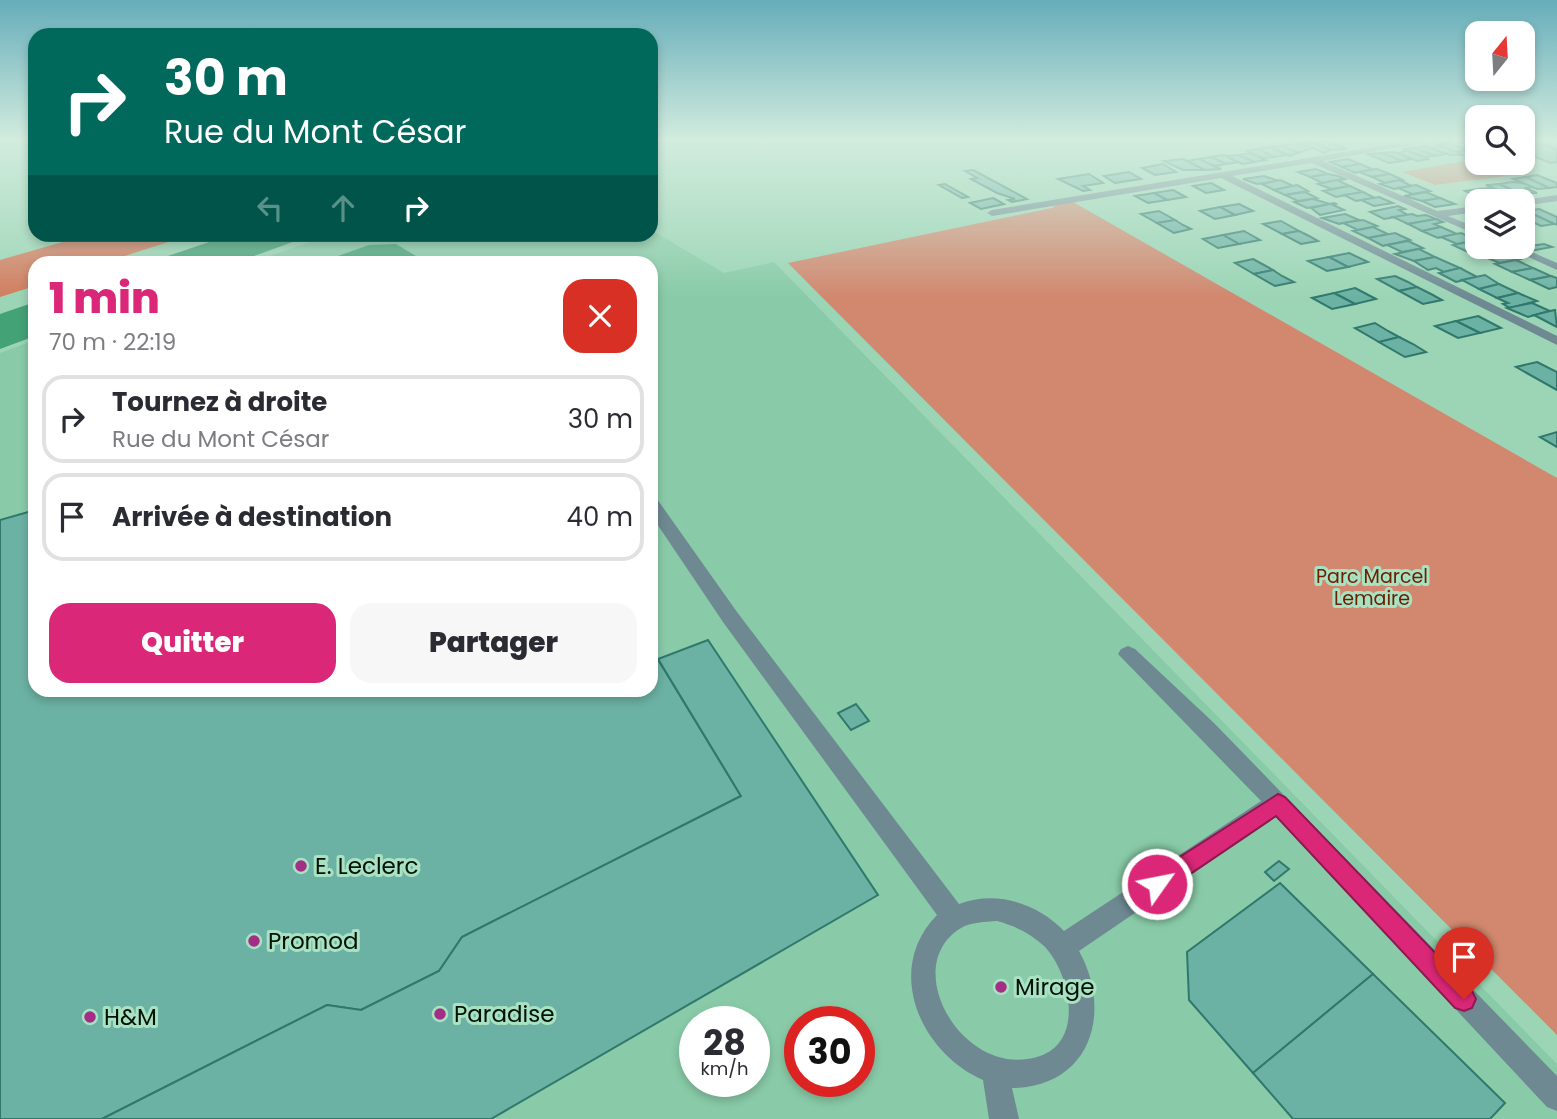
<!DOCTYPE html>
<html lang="fr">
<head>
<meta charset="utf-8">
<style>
  :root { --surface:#fff; --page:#f7f7f7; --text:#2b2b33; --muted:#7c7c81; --line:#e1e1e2; --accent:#db2777 }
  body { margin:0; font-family:Poppins,sans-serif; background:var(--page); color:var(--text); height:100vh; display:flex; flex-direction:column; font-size:26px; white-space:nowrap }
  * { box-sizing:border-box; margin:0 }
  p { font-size:23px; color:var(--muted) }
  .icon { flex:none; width:38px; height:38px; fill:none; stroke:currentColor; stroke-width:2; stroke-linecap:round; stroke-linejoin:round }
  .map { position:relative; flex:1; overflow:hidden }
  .details { position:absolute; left:28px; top:256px; width:630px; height:441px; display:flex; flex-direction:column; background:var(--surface); border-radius:21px; box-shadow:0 4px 10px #0003 }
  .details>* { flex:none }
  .guide { position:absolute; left:28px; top:28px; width:630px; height:214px; border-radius:21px; box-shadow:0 4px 10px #0003; background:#00695c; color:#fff; overflow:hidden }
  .needle { width:46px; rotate:18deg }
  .buttons { position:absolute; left:1465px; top:21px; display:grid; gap:14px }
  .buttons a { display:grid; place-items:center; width:70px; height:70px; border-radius:14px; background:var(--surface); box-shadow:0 4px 10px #0003; font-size:35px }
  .speed { position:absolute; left:679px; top:1006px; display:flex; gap:14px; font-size:35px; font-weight:700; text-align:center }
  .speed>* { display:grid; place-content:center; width:91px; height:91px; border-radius:50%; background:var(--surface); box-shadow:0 4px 10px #0003; line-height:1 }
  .speed small { font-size:18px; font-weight:400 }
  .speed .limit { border:10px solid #d22; background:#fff; color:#111 }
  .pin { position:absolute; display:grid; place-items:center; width:60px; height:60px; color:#fff; margin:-72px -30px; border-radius:50% 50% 50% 0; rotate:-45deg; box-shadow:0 0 7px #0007 }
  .pin .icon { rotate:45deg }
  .me { position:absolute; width:77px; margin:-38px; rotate:57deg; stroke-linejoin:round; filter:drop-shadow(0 0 5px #0008) }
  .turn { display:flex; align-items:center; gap:24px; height:147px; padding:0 21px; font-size:32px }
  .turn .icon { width:91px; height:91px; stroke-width:2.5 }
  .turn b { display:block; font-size:49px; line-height:60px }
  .lanes { display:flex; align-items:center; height:66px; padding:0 21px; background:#0003; justify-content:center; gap:35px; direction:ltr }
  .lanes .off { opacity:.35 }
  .round { display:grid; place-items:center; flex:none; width:74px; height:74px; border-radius:21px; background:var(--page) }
  .summary { display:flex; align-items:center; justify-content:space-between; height:119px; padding:0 21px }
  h1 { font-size:42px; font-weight:800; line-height:52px; color:var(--accent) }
  .action { display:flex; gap:14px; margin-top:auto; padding:14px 21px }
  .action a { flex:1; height:80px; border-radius:21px; background:var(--accent); color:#fff; font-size:28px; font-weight:800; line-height:80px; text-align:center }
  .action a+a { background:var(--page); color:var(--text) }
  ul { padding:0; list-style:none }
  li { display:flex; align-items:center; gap:21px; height:88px; margin:0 14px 10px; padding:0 7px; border:4px solid var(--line); border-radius:21px }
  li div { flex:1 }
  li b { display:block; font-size:26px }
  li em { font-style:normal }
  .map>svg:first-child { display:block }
</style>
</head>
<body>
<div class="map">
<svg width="1557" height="1119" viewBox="0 0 1557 1119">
  <rect width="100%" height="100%" fill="#9bd5b5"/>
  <path fill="#89cba8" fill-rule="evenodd" d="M651 230 724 273 774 262 1557 1064V1119H0V353L35 340V690H651V262H252L331 235 651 234ZM695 1022H754V1082H695ZM800 1022H859V1082H800Z"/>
  <g fill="#d1886f">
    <path d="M1470 160 1506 176 1435 185 1402 172Z"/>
    <path d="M1066 198 1557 478V1035L788 263 1052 208Z"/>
  </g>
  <path fill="#d17d5f" d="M87 235H190L106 262H35V286L0 297V260Z"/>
  <g fill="#44a376">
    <path d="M233 234 312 235 237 262H150Z"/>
    <path d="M396 244 416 256 420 262H321L369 245Z"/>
    <path d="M35 302V336L0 349V314Z"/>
  </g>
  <g fill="#6cb2a4" stroke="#30786c" stroke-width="2">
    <path d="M1529 140 1557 149V162L1551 163 1522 152V141Z"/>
    <path d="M1306 141 1315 143 1331 150 1324 153 1299 142Z"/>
    <path d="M1326 141 1339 146 1347 149 1331 150 1315 143Z"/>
    <path d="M1448 143 1468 150 1456 152 1436 144Z"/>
    <path d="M1294 144H1303L1312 148 1298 153 1282 146Z"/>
    <path d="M1282 146 1298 153 1290 156 1270 147Z"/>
    <path d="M1426 146 1446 154 1435 156 1415 148Z"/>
    <path d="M1441 146 1456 152 1465 155H1450L1431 148Z"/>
    <path d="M1270 147 1286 155 1274 157 1258 149Z"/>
    <path d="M1415 148 1435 156 1424 157 1402 149Z"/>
    <path d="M1258 149 1274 157 1262 158 1247 151Z"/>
    <path d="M1408 151 1424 157 1428 159 1417 161 1397 153Z"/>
    <path d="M1393 152 1397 153 1412 159 1402 161 1382 153Z"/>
    <path d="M1250 153 1261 158 1266 160 1254 162 1238 155Z"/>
    <path d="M1382 153 1402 161 1389 163 1367 154Z"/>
    <path d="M1223 155 1226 156 1239 162 1226 164 1211 157Z"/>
    <path d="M1238 155 1254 162 1242 164 1226 156Z"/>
    <path d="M1211 157 1226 164 1214 166 1199 159Z"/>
    <path d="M1183 159 1205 170H1183L1164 161Z"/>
    <path d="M1199 159 1214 166 1221 169 1205 170 1187 161Z"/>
    <path d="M1348 159 1360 164 1342 167 1330 162Z"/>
    <path d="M1163 164 1176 172 1155 175 1142 168Z"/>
    <path d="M1360 164 1372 169 1355 173 1342 167Z"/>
    <path d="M1316 169 1328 174 1310 177 1298 172Z"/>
    <path d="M1377 169 1390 174 1372 177 1359 172Z"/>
    <path d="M973 170 1027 199 1012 202 1008 200 1015 199 997 193 971 179 977 178 965 171Z"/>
    <path d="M1129 172 1141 179 1115 183 1104 176Z"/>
    <path d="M1089 174 1103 183 1083 186 1090 190 1083 191 1058 179Z"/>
    <path d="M1328 174 1338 176 1345 179 1322 183 1310 177Z"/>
    <path d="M1390 174 1403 180 1385 183 1372 177Z"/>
    <path d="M1537 175 1557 183V187L1549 188 1525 177Z"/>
    <path d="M1264 176 1279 181 1257 184 1243 179Z"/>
    <path d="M1526 177 1534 181 1549 188 1537 189 1513 179Z"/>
    <path d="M1280 180 1293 186 1274 190 1262 184Z"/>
    <path d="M1337 180 1350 186 1331 189 1318 184Z"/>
    <path d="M1399 180 1412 186 1394 189 1380 184Z"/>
    <path d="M1512 182 1522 183 1533 187 1526 188 1537 193H1519L1499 184Z"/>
    <path d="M1211 183 1224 190 1206 193 1193 186Z"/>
    <path d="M945 184 968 197 962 198 939 185Z"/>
    <path d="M1499 184 1519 193 1507 194 1486 185Z"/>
    <path d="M1297 185 1308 191 1285 195 1274 190Z"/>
    <path d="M1416 185 1430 191 1412 194 1398 188Z"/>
    <path d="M1350 186 1363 192 1336 197 1323 191Z"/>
    <path d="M1491 188 1507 194 1512 197 1499 198 1478 189Z"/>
    <path d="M1478 189 1499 198 1487 201 1465 191Z"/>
    <path d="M1173 190 1186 197 1167 200 1154 193Z"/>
    <path d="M1305 192 1317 198 1298 201 1285 195Z"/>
    <path d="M1363 192 1375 198 1356 201 1344 195Z"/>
    <path d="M1426 192 1440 198 1422 201 1404 196Z"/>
    <path d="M1154 193 1167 200 1148 203 1135 196Z"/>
    <path d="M1379 197 1393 203 1374 206 1361 200Z"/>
    <path d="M993 198 1004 204 981 209 970 203Z"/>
    <path d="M1440 198 1455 204 1435 207 1422 201Z"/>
    <path d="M1313 199 1330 204 1307 208 1294 202Z"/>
    <path d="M1334 203 1336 204 1333 205 1344 210 1320 215 1311 208Z"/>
    <path d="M1239 204 1253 211 1235 215 1220 207Z"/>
    <path d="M1398 206 1405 209 1399 210 1408 215 1384 219 1370 212Z"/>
    <path d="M1220 207 1235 215 1215 219 1200 211Z"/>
    <path d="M1539 209 1557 217V225L1526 211Z"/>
    <path d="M1159 211 1168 216 1175 220 1157 223 1141 214Z"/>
    <path d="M1531 213 1554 224 1541 226 1522 217V214Z"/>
    <path d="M1345 214 1359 220 1339 224 1322 218Z"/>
    <path d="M1412 214 1417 216 1426 215 1436 219 1408 224 1393 217Z"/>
    <path d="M1436 219 1443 222 1434 224 1441 227 1422 231 1408 224Z"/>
    <path d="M1175 220 1183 225 1191 229 1174 233 1157 223Z"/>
    <path d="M1363 220 1377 226 1358 230 1343 223Z"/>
    <path d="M1281 221 1299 231 1282 234 1263 224Z"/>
    <path d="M1373 227 1388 234 1368 238 1353 231Z"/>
    <path d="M1441 227 1457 234 1438 238 1422 231Z"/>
    <path d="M1244 231 1260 240 1239 244 1223 235Z"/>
    <path d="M1299 231 1309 236 1318 241 1301 244 1282 234Z"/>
    <path d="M1395 233 1410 240 1383 246 1368 238Z"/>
    <path d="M1461 233 1477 240 1457 244 1441 237Z"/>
    <path d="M1223 235 1239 244 1218 248 1203 239Z"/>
    <path d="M1408 241 1423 248 1402 252 1387 245Z"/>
    <path d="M1472 241 1477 243V247L1494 248 1470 253 1453 245Z"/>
    <path d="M1544 244 1552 247 1530 251 1522 247Z"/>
    <path d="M1419 249 1435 257 1414 261 1395 254Z"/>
    <path d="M1503 251 1520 259 1500 263 1482 256Z"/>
    <path d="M1349 253 1368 262 1348 267 1329 257Z"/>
    <path d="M1329 257 1348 267 1327 271 1308 261Z"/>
    <path d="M1435 257 1460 268 1444 272 1436 268 1428 270 1414 261Z"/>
    <path d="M1253 259 1264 265 1273 270 1254 274 1235 263Z"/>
    <path d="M1516 260 1533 268 1512 272 1495 264Z"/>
    <path d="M1460 268 1477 277 1456 282 1439 273Z"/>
    <path d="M1533 268 1551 276 1530 280 1512 272Z"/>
    <path d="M1273 270 1282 276 1294 282 1275 286 1254 274Z"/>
    <path d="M1485 275 1499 284 1479 289 1462 280Z"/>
    <path d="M1395 276 1408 282 1417 287 1399 291 1377 279Z"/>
    <path d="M1551 276 1557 278V287L1549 289 1530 280Z"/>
    <path d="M1499 284 1518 293 1497 298 1479 289Z"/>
    <path d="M1417 287 1431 294 1442 300 1423 304 1399 291Z"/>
    <path d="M1355 288 1376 299 1355 304 1334 293Z"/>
    <path d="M1334 293 1355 304 1332 309 1312 298Z"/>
    <path d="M1518 293 1537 301 1510 308 1503 304 1508 303 1497 298Z"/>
    <path d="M1532 303 1550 311 1528 317 1507 308Z"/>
    <path d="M1555 310 1557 327 1534 315 1550 311Z"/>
    <path d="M1478 316 1501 328 1480 333 1456 321Z"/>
    <path d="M1456 321 1480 333 1458 338 1435 326Z"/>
    <path d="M1375 323 1388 331 1399 337 1379 342 1355 328Z"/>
    <path d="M1399 337 1413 344 1426 352 1405 357 1379 342Z"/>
    <path d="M1537 362 1557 372V390L1516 367Z"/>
    <path d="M1557 432V447L1540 437Z"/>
    <path d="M35 510V690H651V648L741 796 462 937 439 971 361 1010 327 1005 102 1119H0V520Z"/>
    <path d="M708 640 878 895 491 1119H102L327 1005 361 1010 439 971 462 937 741 796 658 659Z"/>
    <path d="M856 704 869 721 851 730 838 713Z"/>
    <path d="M1279 861 1289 869 1274 881 1265 872Z"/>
    <path d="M1280 883 1373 974 1253 1073 1189 1000 1187 952Z"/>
    <path d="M1373 974 1505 1103 1490 1119H1293L1253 1073Z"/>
  </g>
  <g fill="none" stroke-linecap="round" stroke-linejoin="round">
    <g fill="#6e8992" fill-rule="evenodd">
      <path d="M1417 140H1436L1323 161 1437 211 1477 206V212L1448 216 1477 228V235L1312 163 1232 176 1557 336V345L1221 178 992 216 987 213 992 210Z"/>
      <path d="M1557 195V201L1522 206V201H1518Z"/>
      <path d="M1506 247H1520L1557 263V270Z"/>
      <path d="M651 498 657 499 737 612 959 904C996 890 1037 903 1064 931L1261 801 1118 654 1121 649 1128 646 1135 649 1214 723 1557 1076V1111L1547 1107 1276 817 1079 951C1113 1012 1091 1087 1012 1088L1019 1119H989L983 1080C921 1053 883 970 937 915L723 622 651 515ZM997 921C1015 926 1030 933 1044 946 1069 971 1086 1040 1040 1056 965 1082 897 967 961 928 971 922 985 922 997 921Z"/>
    </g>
  </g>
  <linearGradient id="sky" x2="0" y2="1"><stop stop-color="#66adba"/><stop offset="0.47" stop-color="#d2ecde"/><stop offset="1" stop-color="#d2ecde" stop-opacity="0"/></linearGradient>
  <rect width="1557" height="297" fill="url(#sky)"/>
  <path fill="#db2777" stroke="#8e194d" stroke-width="2" d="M1278 794 1285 797 1472 991 1476 999 1472 1008 1464 1011 1455 1008 1276 816 1165 891 1157 894 1150 891 1146 884 1150 876Z"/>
  <g fill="#a42d85" stroke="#a8e2c2" stroke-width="2.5">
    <circle cx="301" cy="866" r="7"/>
    <circle cx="254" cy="941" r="7"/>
    <circle cx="1001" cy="987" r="7"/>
    <circle cx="440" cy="1014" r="7"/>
    <circle cx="90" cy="1017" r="7"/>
  </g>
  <g text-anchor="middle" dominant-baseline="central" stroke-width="6" stroke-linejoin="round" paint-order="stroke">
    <g font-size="19" fill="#6b2000" stroke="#a8e2c2">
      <text x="1372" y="576">Parc Marcel<tspan x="1372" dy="22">Lemaire</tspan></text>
    </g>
    <g font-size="23" fill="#001107" stroke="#a8e2c2" text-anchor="start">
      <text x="315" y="866">E. Leclerc</text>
      <text x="268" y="941">Promod</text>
      <text x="1015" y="987">Mirage</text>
      <text x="454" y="1014">Paradise</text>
      <text x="104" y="1017">H&amp;M</text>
    </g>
  </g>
</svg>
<div class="buttons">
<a><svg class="needle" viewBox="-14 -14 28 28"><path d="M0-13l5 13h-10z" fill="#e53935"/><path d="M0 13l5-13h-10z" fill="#7c7c81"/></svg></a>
<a><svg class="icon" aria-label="search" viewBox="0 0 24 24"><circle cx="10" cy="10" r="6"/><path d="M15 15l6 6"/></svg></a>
<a><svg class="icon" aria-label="layers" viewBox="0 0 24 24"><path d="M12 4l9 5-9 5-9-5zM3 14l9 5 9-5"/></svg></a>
</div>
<div class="speed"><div>28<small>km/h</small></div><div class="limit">30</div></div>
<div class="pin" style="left:1464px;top:999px;background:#d93025"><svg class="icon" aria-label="arrive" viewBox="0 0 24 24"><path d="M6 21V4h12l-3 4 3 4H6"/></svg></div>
<svg class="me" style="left:1157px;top:884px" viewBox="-20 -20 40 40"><circle r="17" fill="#db2777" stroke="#fff" stroke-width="3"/><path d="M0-11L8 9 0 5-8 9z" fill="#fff"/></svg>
<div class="guide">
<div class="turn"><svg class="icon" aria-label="right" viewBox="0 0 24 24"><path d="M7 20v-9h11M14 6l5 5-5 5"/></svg><div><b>30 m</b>Rue du Mont César</div></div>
<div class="lanes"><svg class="icon off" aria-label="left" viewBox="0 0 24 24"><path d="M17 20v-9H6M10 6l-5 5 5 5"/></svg><svg class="icon off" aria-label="ahead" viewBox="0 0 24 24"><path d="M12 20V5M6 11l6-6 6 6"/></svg><svg class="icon" aria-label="right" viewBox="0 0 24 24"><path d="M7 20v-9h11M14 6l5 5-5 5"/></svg></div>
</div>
<section class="details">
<div class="summary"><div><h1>1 min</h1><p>70 m · 22:19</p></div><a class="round" style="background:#d93025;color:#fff"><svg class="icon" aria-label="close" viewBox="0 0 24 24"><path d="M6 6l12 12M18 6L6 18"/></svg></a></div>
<ul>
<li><svg class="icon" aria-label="right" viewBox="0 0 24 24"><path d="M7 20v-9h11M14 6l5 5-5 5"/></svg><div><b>Tournez à droite</b><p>Rue du Mont César</p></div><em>30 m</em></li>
<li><svg class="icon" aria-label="arrive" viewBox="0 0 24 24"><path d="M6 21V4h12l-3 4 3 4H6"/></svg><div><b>Arrivée à destination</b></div><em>40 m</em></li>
</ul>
<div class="action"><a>Quitter</a><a>Partager</a></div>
</section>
</div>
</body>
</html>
